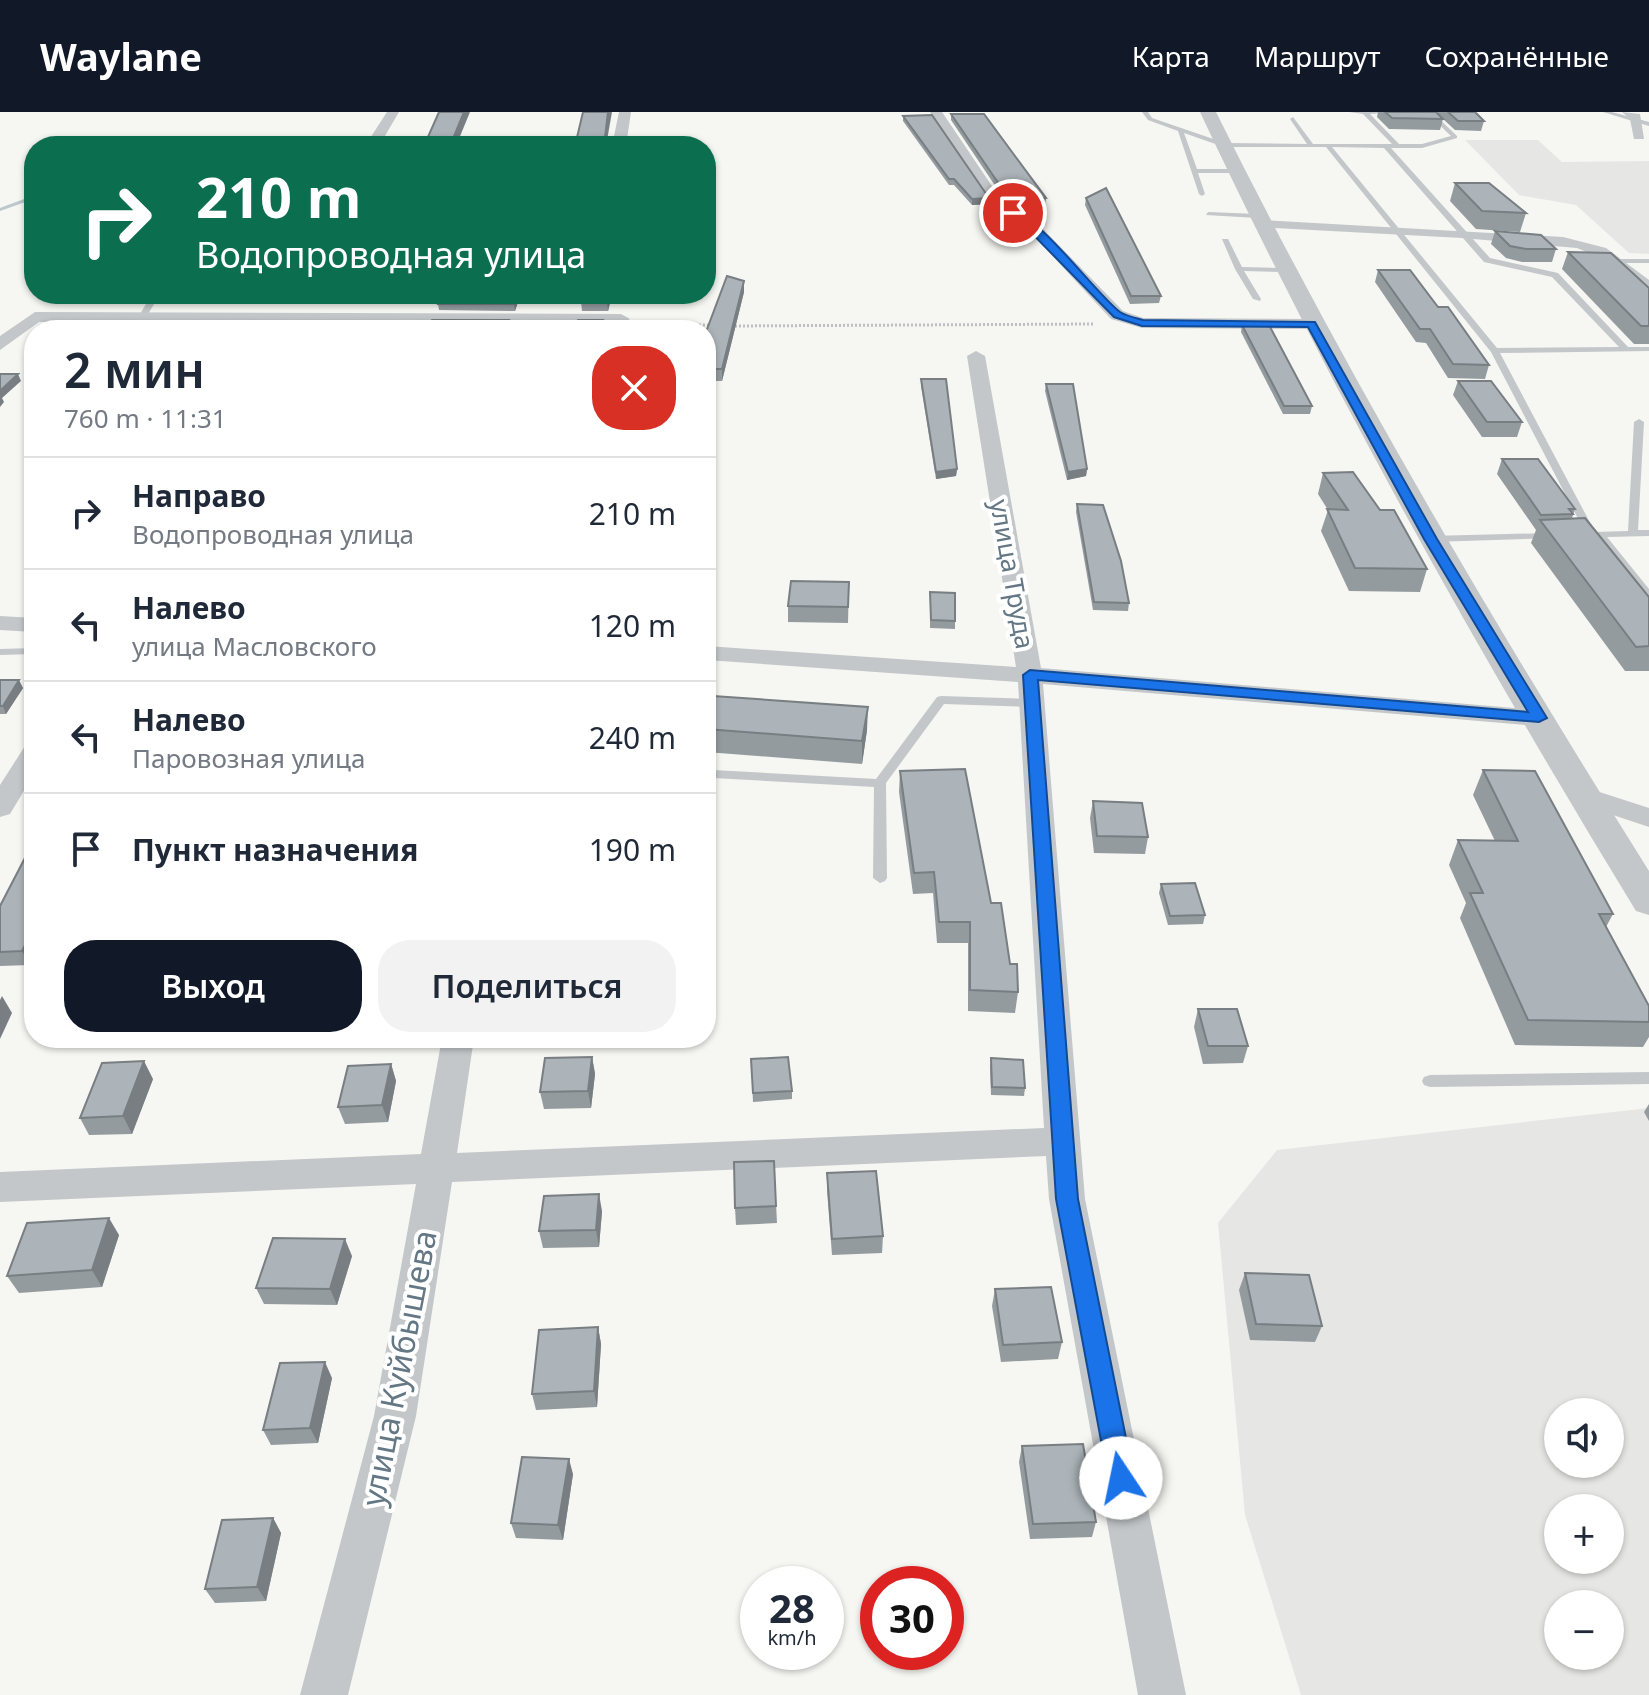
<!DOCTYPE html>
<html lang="ru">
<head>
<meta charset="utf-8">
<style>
  :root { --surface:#fff; --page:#f2f2f3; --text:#1f2937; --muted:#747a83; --line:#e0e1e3; --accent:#111827 }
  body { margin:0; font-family:"Noto Sans",sans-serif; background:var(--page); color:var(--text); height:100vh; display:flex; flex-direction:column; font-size:30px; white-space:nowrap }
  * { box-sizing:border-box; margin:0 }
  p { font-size:26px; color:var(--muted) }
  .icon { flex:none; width:44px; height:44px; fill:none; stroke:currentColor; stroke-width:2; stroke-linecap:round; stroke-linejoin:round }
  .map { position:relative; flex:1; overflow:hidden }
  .drawer { position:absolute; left:24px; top:208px; width:692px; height:728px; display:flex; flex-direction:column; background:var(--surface); border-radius:32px; box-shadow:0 2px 6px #0004 }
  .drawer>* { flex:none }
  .hud { position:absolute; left:24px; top:24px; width:692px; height:168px; border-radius:32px; box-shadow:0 2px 6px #0004; background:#0b6e4f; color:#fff; overflow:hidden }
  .controls { position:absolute; left:1544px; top:1286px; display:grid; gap:16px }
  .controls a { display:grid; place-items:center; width:80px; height:80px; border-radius:50%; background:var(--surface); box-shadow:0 2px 6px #0004; font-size:40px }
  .speed { position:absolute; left:740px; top:1454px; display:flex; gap:16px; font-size:40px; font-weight:700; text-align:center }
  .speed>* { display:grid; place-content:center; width:104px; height:104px; border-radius:50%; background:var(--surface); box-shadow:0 2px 6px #0004; line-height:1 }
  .speed small { font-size:20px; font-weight:400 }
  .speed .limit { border:12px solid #d22; background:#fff; color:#111 }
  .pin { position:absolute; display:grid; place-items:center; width:68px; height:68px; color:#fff; margin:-34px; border:4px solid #fff; border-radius:50%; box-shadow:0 2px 8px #0007 }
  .me { position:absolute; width:88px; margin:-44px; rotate:349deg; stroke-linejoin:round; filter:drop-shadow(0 0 6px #0008) }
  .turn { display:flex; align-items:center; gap:28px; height:168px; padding:0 40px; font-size:36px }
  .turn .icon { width:104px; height:104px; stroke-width:2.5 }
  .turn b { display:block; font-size:56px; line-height:68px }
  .round { display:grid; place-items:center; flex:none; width:84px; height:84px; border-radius:32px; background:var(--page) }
  .head { display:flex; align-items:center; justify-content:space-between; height:136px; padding:0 40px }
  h1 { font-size:48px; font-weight:600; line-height:60px }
  .action { display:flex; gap:16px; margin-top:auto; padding:16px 40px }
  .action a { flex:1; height:92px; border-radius:32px; background:var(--accent); color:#fff; font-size:32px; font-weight:600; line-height:92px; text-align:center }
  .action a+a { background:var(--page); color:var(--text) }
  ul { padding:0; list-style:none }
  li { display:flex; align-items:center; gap:24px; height:112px; padding:0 40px; border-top:2px solid var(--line) }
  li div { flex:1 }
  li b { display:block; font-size:30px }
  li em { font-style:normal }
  header { display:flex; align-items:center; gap:48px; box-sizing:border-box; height:112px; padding:0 40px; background:var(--accent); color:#fff }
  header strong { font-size:38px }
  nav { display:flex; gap:44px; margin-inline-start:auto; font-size:28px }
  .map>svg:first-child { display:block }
</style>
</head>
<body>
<header>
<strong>Waylane</strong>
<nav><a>Карта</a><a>Маршрут</a><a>Сохранённые</a></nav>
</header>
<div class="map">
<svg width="1649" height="1583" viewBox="0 0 1649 1583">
  <rect width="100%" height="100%" fill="#f6f6f2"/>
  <g fill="#e6e7e5" fill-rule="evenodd">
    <path d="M1465 28H1538L1562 50 1649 49V142L1629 141 1576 93 1519 83Z"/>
    <path d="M1649 996V1583H1301L1245 1403 1218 1111 1277 1038ZM1558 1300H1610V1352H1558ZM1558 1396H1610V1448H1558ZM1558 1492H1610V1544H1558Z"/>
  </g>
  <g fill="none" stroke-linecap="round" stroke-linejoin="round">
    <path fill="#bcc8cd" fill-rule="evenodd" d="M32 84H34V87L0 99V96Z"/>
    <g stroke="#bdbfc1" stroke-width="3" stroke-dasharray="2 2" stroke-linecap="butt">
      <path d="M731 214 1093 212"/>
      <path d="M665 218 670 213H713"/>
    </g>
    <g fill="#c3c7ca" fill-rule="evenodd">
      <path d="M1142 0H1148L1152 6 1225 31 1307 32 1290 7 1293 5 1313 32H1392L1363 2 1349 0H1398L1370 2 1399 32H1422L1451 24 1426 0H1432L1457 24V26L1422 36H1391L1490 146 1558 161 1628 235H1649V239L1500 241 1595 420 1628 419 1634 310 1639 307 1644 310 1638 418H1649V424L1607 425 1649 477V487L1645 486 1597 426 1578 425V421L1585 420 1491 240 1326 35H1224L1184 21 1197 57H1236L1239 59 1236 61H1198L1205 82 1202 84 1199 82 1178 19 1148 8ZM1332 35 1384 36 1484 150 1552 165 1619 235 1497 236Z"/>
      <path d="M1603 0H1612L1649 10V14Z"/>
      <path d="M1208 100 1257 102 1260 104 1257 106 1206 103Z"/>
      <path d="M1222 127H1228L1242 155 1283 156 1287 158 1283 160 1244 159 1261 187 1260 189 1253 187 1235 157Z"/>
      <rect x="1614" y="147" width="35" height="4"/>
      <path d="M152 182H160L144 209H138L137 207Z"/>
      <path d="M1550 421 1555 424 1554 426 1431 430 1426 427 1431 424Z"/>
      <path d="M34 536V542L0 543V537Z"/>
      <path d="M941 584 1032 587 1038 591 1032 595 944 592 886 671 887 766 885 769 880 771 873 766 874 675 713 666 707 662 713 658 876 667 937 585Z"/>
      <path d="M1649 960V972L1430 975 1424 973 1422 969 1424 965 1430 963Z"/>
    </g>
    <g fill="#c3c7ca" fill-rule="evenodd">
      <path d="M387 0H399L379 34H365Z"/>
      <path d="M619 0H631L626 34H612Z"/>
      <path d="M930 0H942L996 80 1041 115 1123 199 1143 206 1312 207 1321 212 1312 217 1142 216 1111 207 1031 121 986 86Z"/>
      <path d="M1622 0 1640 2 1644 27H1634L1630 7Z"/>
      <path d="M1260 108 1563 125 1606 136 1649 168V181L1603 147 1577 136 1462 126 1255 115V109Z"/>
      <path d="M35 200 621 202 630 207 621 212 39 210 0 238V224Z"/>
      <path d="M976 239 985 244 1041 556 1539 598 1552 606 1539 614 1043 572 1085 1087 1186 1583H1138L1049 1087 1046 1044 452 1070 416 1304 348 1583H300L374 1304 416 1072 0 1090V1060L421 1042 442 926H474L457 1041 1044 1016 1018 570 706 548V534L1016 555 967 244Z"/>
      <path d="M0 504 34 506V520L0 518Z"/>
      <path d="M34 632V662L10 702 0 705V673L25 634Z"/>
      <path d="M1584 675 1649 696V715L1574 690 1570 684 1574 678Z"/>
    </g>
    <path fill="#c3c7ca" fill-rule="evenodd" d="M1200 0H1216C1346 262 1494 512 1649 759V803L1636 799C1478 540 1329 275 1200 0Z"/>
  </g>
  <g fill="#949b9f">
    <path d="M1378 0H1475L1484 9 1481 19 1455 18 1443 7 1440 18 1389 17 1377 5Z"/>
    <path d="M951 2 1045 92 1019 94 998 78 951 8Z"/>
    <path d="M903 4 988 92 972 93 954 73H949L903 9Z"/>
    <path d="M1455 71 1526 101 1520 120 1476 117 1450 89Z"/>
    <path d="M1086 86 1161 184 1159 191 1130 192 1085 93Z"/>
    <path d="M1495 119 1556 137 1552 150H1522L1506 146 1491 132Z"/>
    <path d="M1568 140 1649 176V232H1634L1562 157Z"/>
    <path d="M1378 158 1438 195 1489 253 1485 267 1448 266 1426 231 1416 230 1375 170Z"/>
    <path d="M744 169V180L722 269H711L710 309H706V220Z"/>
    <path d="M582 182H612L608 199H582L581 189Z"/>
    <path d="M517 183 518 190 515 199 439 198 438 192Z"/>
    <path d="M1242 213 1312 294 1310 302H1283L1241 220Z"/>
    <path d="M921 267 957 357 956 364 936 367 921 274Z"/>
    <path d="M1458 269 1522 310 1517 325H1482L1453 283Z"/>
    <path d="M1046 272 1087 357 1086 364 1067 368 1045 279Z"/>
    <path d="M1502 347 1575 397 1572 406 1649 485V559H1625L1531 431 1536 418 1497 362Z"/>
    <path d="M1323 361 1380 398 1427 457 1420 480 1349 479 1321 419 1328 398 1318 382Z"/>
    <path d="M1077 392 1129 491 1128 499 1093 498 1076 400Z"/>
    <path d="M849 470 848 511 788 510V494Z"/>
    <path d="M930 488 955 509V517L930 516Z"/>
    <path d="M0 568 23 576 6 602H0Z"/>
    <path d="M706 592 867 618 862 652 706 640Z"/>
    <path d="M1483 658 1613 802 1606 815 1649 894V925L1643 935 1515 933 1460 806 1466 791 1449 753 1458 728 1495 729 1473 683Z"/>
    <path d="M900 659 991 791 1018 880 1015 901 968 899V831H937L933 781 913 782 899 680Z"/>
    <path d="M1093 689 1148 725 1145 742 1094 741 1090 706Z"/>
    <path d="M1161 772 1205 803 1203 812 1168 813 1159 781Z"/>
    <path d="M0 794 30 853 0 854Z"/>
    <path d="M1198 897 1248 934 1243 951 1203 952 1194 915Z"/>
    <path d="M592 945 595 962 591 996 544 997 540 980Z"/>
    <path d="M991 946 1025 976 1024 984 991 983 990 955Z"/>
    <path d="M751 947 792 979V987L753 990Z"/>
    <path d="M391 952 396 969 388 1010 345 1012 338 995Z"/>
    <path d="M153 967 132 1022 89 1023 80 1006Z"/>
    <path d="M1649 992V1009L1644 1000Z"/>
    <path d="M774 1049 777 1111 736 1113 735 1096Z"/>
    <path d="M827 1061 883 1124 882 1141 832 1143 827 1078Z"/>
    <path d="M602 1099 599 1135 543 1136 539 1119Z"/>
    <path d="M119 1123 102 1175 19 1181 7 1164Z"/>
    <path d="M352 1144 337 1193 264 1192 256 1176Z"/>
    <path d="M1245 1161 1322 1214 1315 1230 1250 1228 1239 1178Z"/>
    <path d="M995 1177 1062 1230 1058 1247 1001 1250 992 1194Z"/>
    <path d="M598 1215 601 1232 597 1295 536 1298 532 1282Z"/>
    <path d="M332 1266 318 1331 271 1333 263 1318Z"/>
    <path d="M1022 1334 1096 1410 1092 1425 1030 1427 1019 1350Z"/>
    <path d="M573 1362 563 1428 516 1426 511 1411Z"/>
    <path d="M273 1406 281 1421 266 1489 215 1491 205 1477Z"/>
  </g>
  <g fill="#787e82">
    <path d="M464 0H470L456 34H450Z"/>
    <path d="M608 0H612L606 34H604Z"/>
    <path d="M989 86 988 92 972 93V87Z"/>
    <path d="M1046 86 1045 92 1019 94V88Z"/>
    <path d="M744 169V180L722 269V257Z"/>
    <path d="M609 182H612L608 199 607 189Z"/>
    <path d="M517 183 518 190 515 199 514 192Z"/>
    <path d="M18 262 21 269 2 286 4 290 0 295V279Z"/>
    <path d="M957 357 956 364 936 367V360Z"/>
    <path d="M1087 357 1086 364 1067 368 1068 360Z"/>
    <path d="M19 568 23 576 6 602 3 594Z"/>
    <path d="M868 595 867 618 862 652V629Z"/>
    <path d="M34 803V845L30 853 22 839 31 809Z"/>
    <path d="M2 884 12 901 0 927V888Z"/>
    <path d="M592 945 595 962 591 996 588 979Z"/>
    <path d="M144 949 153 967 132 1022 123 1004Z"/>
    <path d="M391 952 396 969 388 1010 382 993Z"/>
    <path d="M599 1082 602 1099 599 1135 596 1118Z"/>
    <path d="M109 1106 119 1123 102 1175 92 1158Z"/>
    <path d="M345 1127 352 1144 337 1193 330 1177Z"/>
    <path d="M598 1215 601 1232 597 1295 594 1279Z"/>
    <path d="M325 1250 332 1266 318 1331 310 1316Z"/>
    <path d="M569 1347 573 1362 563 1428 558 1413Z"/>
    <path d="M273 1406 281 1421 266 1489 257 1475Z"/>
  </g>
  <g fill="#acb4b9" stroke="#787e82" stroke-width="2">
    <path d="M439 0H464L450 34H424Z"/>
    <path d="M583 0H608L604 34H575Z"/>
    <path d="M1385 0H1436L1443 7 1392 6Z"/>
    <path d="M1448 0H1475L1484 9H1458Z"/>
    <path d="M951 2H984L1046 86 1019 88 999 72Z"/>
    <path d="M932 3 989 86 972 87 954 67H949L903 4Z"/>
    <path d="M1455 71H1489L1526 101 1482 99Z"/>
    <path d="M1106 76 1161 184H1131L1086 86Z"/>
    <path d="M1495 119 1541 123 1556 137H1526L1510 134Z"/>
    <path d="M1568 140 1611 141 1649 176V214H1641Z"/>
    <path d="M1378 158H1410L1438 195H1448L1489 253 1453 252 1430 217H1420Z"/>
    <path d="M727 164 744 169 722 257H710V297H706V220Z"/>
    <path d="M442 182H461L517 183 514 192H438Z"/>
    <path d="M582 182H609L607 189H581Z"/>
    <path d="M432 208H509L505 218H427Z"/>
    <path d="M578 208H603L600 218H575Z"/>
    <path d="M1242 213H1269L1312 294H1284Z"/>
    <path d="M0 262H18L0 279Z"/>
    <path d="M921 267H946L957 357 936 360Z"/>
    <path d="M1458 269H1491L1522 310H1487Z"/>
    <path d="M1046 272H1073L1087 357 1068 360Z"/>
    <path d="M1502 347H1538L1575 397H1569L1573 402 1541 403Z"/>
    <path d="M1353 360 1380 398H1394L1427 457 1355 456 1327 397 1348 398 1323 361Z"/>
    <path d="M1077 392 1103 393 1121 449 1129 491 1094 490Z"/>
    <path d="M1585 406 1649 485V534L1636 535 1540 408Z"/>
    <path d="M791 469 849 470 848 495 788 494Z"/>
    <path d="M930 480 955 481V509L931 508Z"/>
    <path d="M0 568H19L3 594H0Z"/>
    <path d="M713 584 868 595 862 629 706 617V592H710Z"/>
    <path d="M965 657 991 791H1001L1010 852H1017L1018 880 970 878V810H939L934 760 914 761 900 659Z"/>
    <path d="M1483 658 1535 659 1613 802H1599L1649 894V910L1528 908 1470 781H1483L1458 728 1518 729Z"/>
    <path d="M1093 689 1142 691 1148 725 1097 724Z"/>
    <path d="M34 743V803L31 809H34V816L22 839 0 840V794L26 744Z"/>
    <path d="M1195 771 1205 803 1170 804 1161 772Z"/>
    <path d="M1198 897H1237L1248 934H1208Z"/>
    <path d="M592 945 588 979 540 980 545 946Z"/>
    <path d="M788 945 792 979 753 981 751 947Z"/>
    <path d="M991 946 1023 948 1025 976 992 975Z"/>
    <path d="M144 949 123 1004 80 1006 102 951Z"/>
    <path d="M391 952 382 993 338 995 348 954Z"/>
    <path d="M774 1049 776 1094 735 1096 734 1050Z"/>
    <path d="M876 1059 883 1124 832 1127 827 1061Z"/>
    <path d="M599 1082 596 1118 539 1119 544 1084Z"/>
    <path d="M109 1106 92 1158 7 1164 27 1111Z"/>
    <path d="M273 1126 345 1127 330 1177 256 1176Z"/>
    <path d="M1245 1161 1309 1163 1322 1214 1256 1212Z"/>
    <path d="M1051 1175 1062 1230 1003 1233 995 1177Z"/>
    <path d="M598 1215 594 1279 532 1282 539 1218Z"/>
    <path d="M325 1250 310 1316 263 1318 280 1251Z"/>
    <path d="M1083 1332 1096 1410 1033 1412 1022 1334Z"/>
    <path d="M522 1345 569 1347 558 1413 511 1411Z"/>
    <path d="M273 1406 257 1475 205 1477 222 1408Z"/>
  </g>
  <path fill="#1a73e8" stroke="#114b97" stroke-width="2" d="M1010 99C1036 99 1096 182 1120 200 1126 204 1136 206 1143 208L1315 210 1437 427 1547 606 1539 610 1038 568 1078 1087 1134 1366 1130 1375 1121 1378 1111 1375 1108 1366 1056 1087 1023 563 1030 558 1528 600 1424 427 1308 215 1142 214 1114 205Z"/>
  <g text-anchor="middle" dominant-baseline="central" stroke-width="8" stroke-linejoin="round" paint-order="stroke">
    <g font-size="26" fill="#647784" stroke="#fff">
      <text transform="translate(1013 462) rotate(80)">улица Труда</text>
    </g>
    <g font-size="32" fill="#647784" stroke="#fff">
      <text transform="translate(398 1256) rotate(-79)">улица Куйбышева</text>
    </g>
  </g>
</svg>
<div class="controls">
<a><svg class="icon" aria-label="sound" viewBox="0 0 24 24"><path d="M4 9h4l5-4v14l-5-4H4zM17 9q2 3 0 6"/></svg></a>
<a>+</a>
<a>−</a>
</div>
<div class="speed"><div>28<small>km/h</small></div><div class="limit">30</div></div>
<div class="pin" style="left:1013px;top:101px;background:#d93025"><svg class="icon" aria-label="arrive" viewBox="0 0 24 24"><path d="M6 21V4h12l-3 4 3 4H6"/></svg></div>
<svg class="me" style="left:1121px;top:1366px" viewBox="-20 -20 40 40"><circle r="19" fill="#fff"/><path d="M0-13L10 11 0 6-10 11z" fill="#1a73e8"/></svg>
<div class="hud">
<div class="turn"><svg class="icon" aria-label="right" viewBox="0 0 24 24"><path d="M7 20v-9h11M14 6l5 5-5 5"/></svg><div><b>210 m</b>Водопроводная улица</div></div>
</div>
<section class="drawer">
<div class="head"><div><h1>2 мин</h1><p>760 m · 11:31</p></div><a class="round" style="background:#d93025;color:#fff"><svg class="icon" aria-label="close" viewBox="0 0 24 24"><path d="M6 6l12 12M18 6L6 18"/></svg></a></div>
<ul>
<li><svg class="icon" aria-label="right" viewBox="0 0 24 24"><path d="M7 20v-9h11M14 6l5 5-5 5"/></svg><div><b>Направо</b><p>Водопроводная улица</p></div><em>210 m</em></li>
<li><svg class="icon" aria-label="left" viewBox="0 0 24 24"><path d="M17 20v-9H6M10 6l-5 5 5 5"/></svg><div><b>Налево</b><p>улица Масловского</p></div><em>120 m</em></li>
<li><svg class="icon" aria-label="left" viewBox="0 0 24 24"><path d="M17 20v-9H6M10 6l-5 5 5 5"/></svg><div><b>Налево</b><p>Паровозная улица</p></div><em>240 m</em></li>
<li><svg class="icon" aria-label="arrive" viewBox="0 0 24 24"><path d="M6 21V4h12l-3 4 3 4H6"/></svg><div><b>Пункт назначения</b></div><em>190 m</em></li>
</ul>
<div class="action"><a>Выход</a><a>Поделиться</a></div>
</section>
</div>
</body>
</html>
